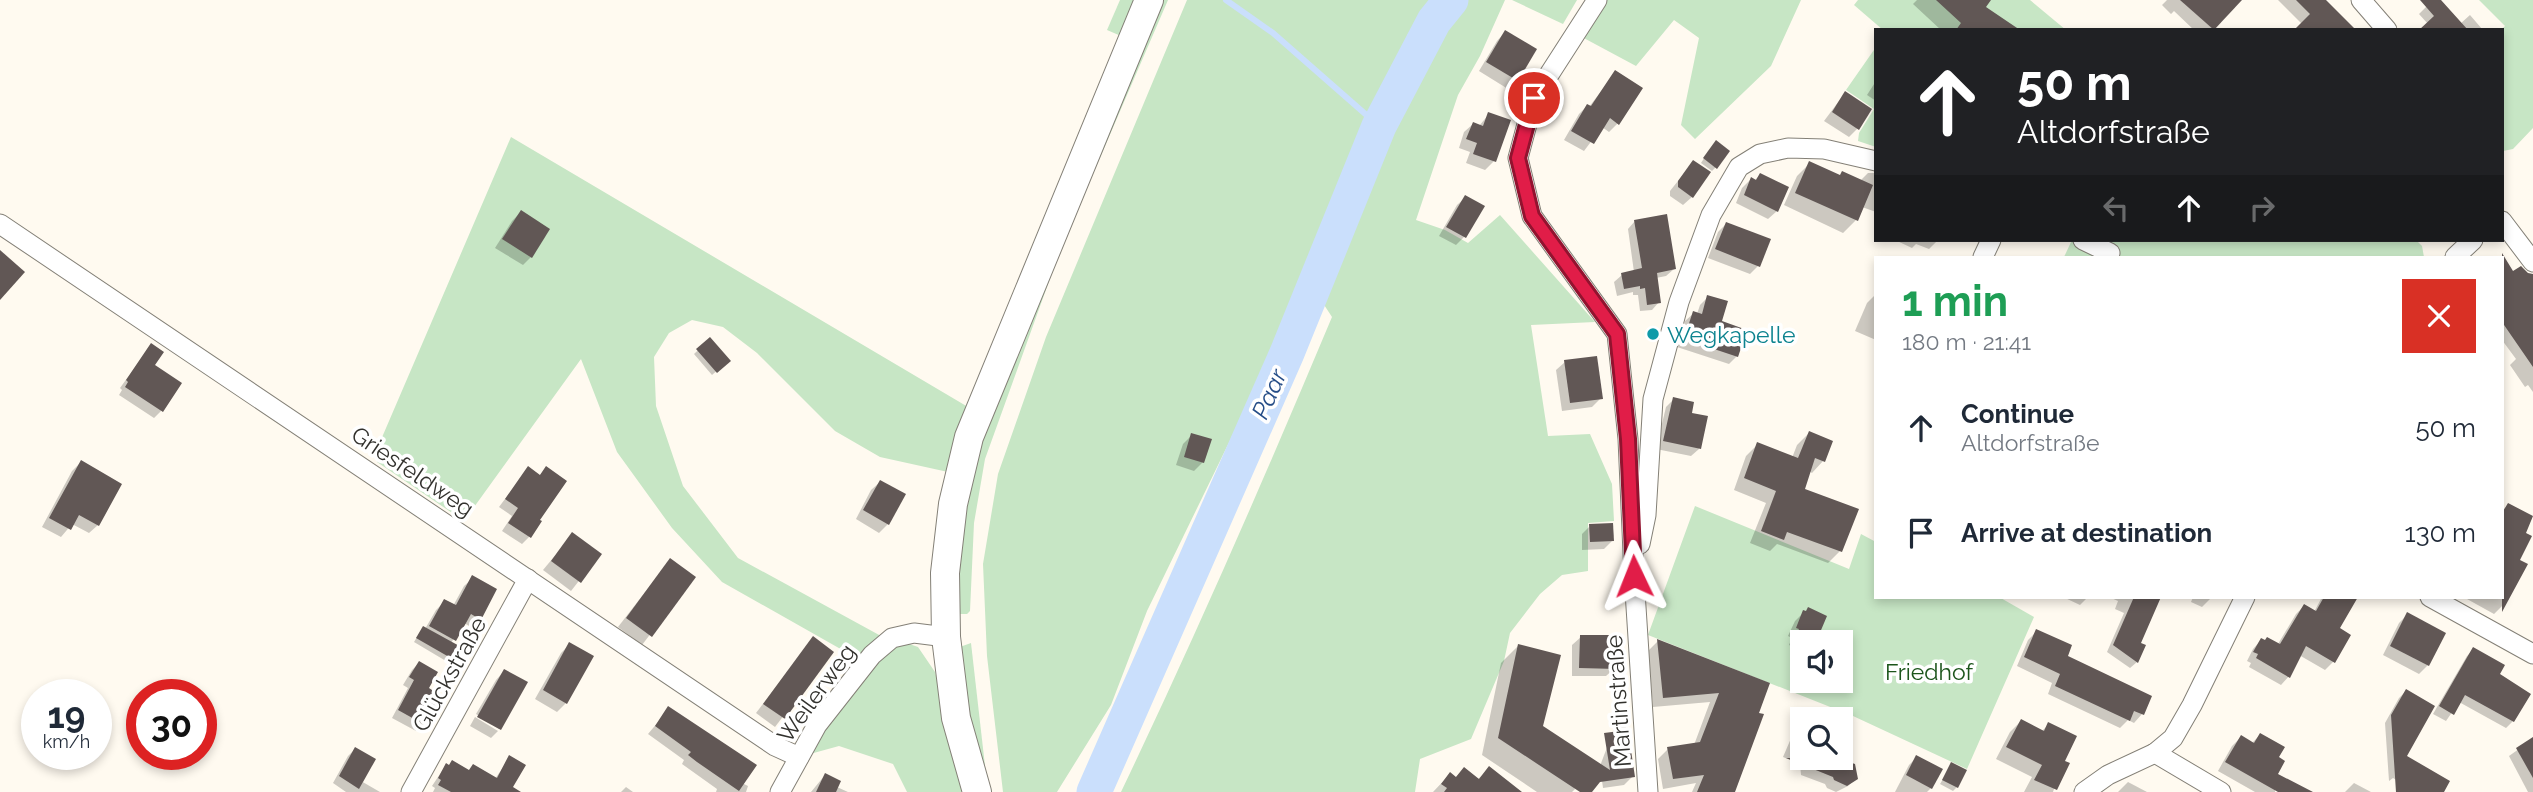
<!DOCTYPE html>
<html lang="en">
<head>
<meta charset="utf-8">
<style>
  :root { --surface:#fff; --page:#f2f2f3; --text:#1f2937; --muted:#747a83 }
  body { margin:0; font-family:Raleway,sans-serif; background:var(--page); color:var(--text); height:100vh; display:flex; flex-direction:column; font-size:26px; white-space:nowrap }
  * { box-sizing:border-box; margin:0 }
  p { font-size:23px; color:var(--muted) }
  .icon { flex:none; width:38px; height:38px; fill:none; stroke:currentColor; stroke-width:2; stroke-linecap:round; stroke-linejoin:round }
  .map { position:relative; flex:1; overflow:hidden }
  .side { position:absolute; left:1874px; top:256px; width:630px; height:343px; display:flex; flex-direction:column; background:var(--surface); border-radius:0px; box-shadow:0 4px 10px #0003 }
  .side>* { flex:none }
  .guide { position:absolute; left:1874px; top:28px; width:630px; height:214px; border-radius:0px; box-shadow:0 4px 10px #0003; background:#202124; color:#fff; overflow:hidden }
  .controls { position:absolute; left:1790px; top:630px; display:grid; gap:14px }
  .controls a { display:grid; place-items:center; width:63px; height:63px; border-radius:0px; background:var(--surface); box-shadow:0 4px 10px #0003; font-size:35px }
  .speed { position:absolute; left:21px; top:679px; display:flex; gap:14px; font-size:35px; font-weight:700; text-align:center }
  .speed>* { display:grid; place-content:center; width:91px; height:91px; border-radius:50%; background:var(--surface); box-shadow:0 4px 10px #0003; line-height:1 }
  .speed small { font-size:18px; font-weight:400 }
  .speed .limit { border:10px solid #d22; background:#fff; color:#111 }
  .pin { position:absolute; display:grid; place-items:center; width:60px; height:60px; color:#fff; margin:-30px; border:4px solid #fff; border-radius:50%; box-shadow:0 2px 7px #0007 }
  .me { position:absolute; width:77px; margin:-38px; rotate:358deg; stroke-linejoin:round; filter:drop-shadow(0 0 5px #0008) }
  .turn { display:flex; align-items:center; gap:24px; height:147px; padding:0 28px; font-size:32px }
  .turn .icon { width:91px; height:91px; stroke-width:2.5 }
  .turn b { display:block; font-size:49px; line-height:60px }
  .lanes { display:flex; align-items:center; height:66px; padding:0 28px; background:#0003; justify-content:center; gap:35px; direction:ltr }
  .lanes .off { opacity:.35 }
  .round { display:grid; place-items:center; flex:none; width:74px; height:74px; border-radius:0px; background:var(--page) }
  .summary { display:flex; align-items:center; justify-content:space-between; height:119px; padding:0 28px }
  h1 { font-size:42px; font-weight:700; line-height:52px; color:#1e9e55 }
  ul { padding:0; list-style:none }
  li { display:flex; align-items:center; gap:21px; height:105px; padding:0 28px }
  li div { flex:1 }
  li b { display:block; font-size:26px }
  li em { font-style:normal }
  .map>svg:first-child { display:block }
</style>
</head>
<body>
<div class="map">
<svg width="2533" height="792" viewBox="0 0 2533 792">
  <rect width="100%" height="100%" fill="#fffaf0"/>
  <g fill="#c7e6c5" fill-rule="evenodd">
    <path d="M1120 0H1145L1128 39 1107 30Z"/>
    <path d="M1153 0H1168L1061 248 985 459 974 523 970 611 967 614H960L954 608 959 529 974 455Z"/>
    <path d="M1187 0H1435L1408 34 1371 125 1291 301 1276 346 1147 611 1111 705 1057 792H1003L987 656 983 564 998 474 1046 337Z"/>
    <path d="M1460 0H1505L1480 56 1458 95 1416 220 1445 230 1468 243 1500 215 1595 322 1531 325 1548 436 1590 434 1612 484 1614 521 1588 523V571L1562 575 1540 594 1510 633 1504 661 1471 739 1420 759 1415 792H1121C1196 635 1265 477 1332 317L1313 288 1372 144 1417 54Z"/>
    <path d="M1512 0H1577L1563 24Z"/>
    <path d="M1606 0H1801L1771 66 1695 139 1681 125 1699 38 1674 20 1636 66 1580 36Z"/>
    <path d="M1858 0H2030L2066 30H1883L1854 5Z"/>
    <path d="M2479 0H2533V128L2513 149 2503 151 2501 30 2505 26Z"/>
    <path d="M1876 47V147L1858 141 1859 133 1874 109 1846 90Z"/>
    <path d="M511 137 968 407 948 472 880 457 835 431 757 353 723 327 692 320 669 333 654 357 656 406 683 486 738 558 881 636 860 660 722 582 672 528 617 452 581 359 464 521 377 462 380 442Z"/>
    <path d="M2072 240H2416L2422 246 2424 257H2064Z"/>
    <path d="M1695 506 1849 569 1861 534 1876 542V597H1999L2034 617 1967 769 1853 716 1648 635ZM1802 642H1841V681H1802Z"/>
    <path d="M892 638 918 647 935 672 966 792H907L893 764 839 746 810 754 817 725Z"/>
    <path d="M971 643 988 792 974 753 957 648Z"/>
  </g>
  <g fill="#0003">
    <path d="M1917 0H1989L1984 8 2017 30H1941L1913 4Z"/>
    <path d="M2167 0H2239L2212 30H2194L2174 11 2171 14 2162 5Z"/>
    <path d="M2278 0H2324L2302 24Z"/>
    <path d="M2433 0H2438L2460 24 2470 15 2482 29 2422 30 2428 24 2419 14Z"/>
    <path d="M1505 32 1517 80 1508 89 1479 71 1497 41Z"/>
    <path d="M1615 73 1618 123 1609 132 1602 127 1584 151 1564 140 1579 114 1587 106 1589 107Z"/>
    <path d="M1876 81V101L1867 95Z"/>
    <path d="M1845 93 1857 129 1849 137 1824 121Z"/>
    <path d="M1489 114 1494 161 1485 170 1466 163 1470 152 1459 148 1464 132 1473 124 1479 126Z"/>
    <path d="M1712 146 1716 167 1712 171 1701 163Z"/>
    <path d="M1693 162 1692 197 1683 205 1670 196V191Z"/>
    <path d="M1810 163 1839 176 1860 181 1868 173H1876V212L1862 207 1856 220 1843 233 1784 205 1797 176Z"/>
    <path d="M1760 175 1777 211 1768 219 1736 203 1742 188 1751 179 1754 181Z"/>
    <path d="M1466 197 1464 237 1456 245 1439 236 1457 205Z"/>
    <path d="M521 212 531 257 523 265 495 248 512 221Z"/>
    <path d="M1635 221 1674 269 1666 276 1656 278 1659 302 1652 310 1640 311 1638 295H1633V292L1617 296 1614 282 1622 275 1634 272 1628 229Z"/>
    <path d="M1726 224 1758 266 1750 274 1708 258 1718 232Z"/>
    <path d="M1895 240H1938L1929 249 1916 244 1912 248Z"/>
    <path d="M2502 276 2533 287V392L2528 385 2525 387 2510 365 2516 359 2502 340Z"/>
    <path d="M1876 294V340L1855 331 1867 303Z"/>
    <path d="M1708 297 1737 356 1729 364 1677 347 1685 321 1694 313 1697 314 1700 305Z"/>
    <path d="M710 339 728 361 712 375 694 354Z"/>
    <path d="M151 345 152 365 161 411 154 418 119 395 122 390 120 388Z"/>
    <path d="M1565 362 1601 398 1592 407 1562 411 1556 370Z"/>
    <path d="M1674 399 1690 414 1699 449 1691 456 1656 449 1666 407Z"/>
    <path d="M1809 433 1823 461 1812 473 1809 471 1802 490 1856 510 1840 551 1828 563 1777 544 1770 551 1750 543 1766 503 1734 490 1746 456 1758 444 1792 458 1797 445Z"/>
    <path d="M1192 435 1203 462 1194 471 1176 465 1183 444Z"/>
    <path d="M81 462 98 525 89 533 72 524 61 537 42 527 72 471Z"/>
    <path d="M528 468 539 476 546 468 529 537 522 544 502 531 512 516 499 507Z"/>
    <path d="M880 482 888 524 879 533 856 519 871 490Z"/>
    <path d="M2508 505 2532 518 2524 534 2506 602 2494 614 2467 599 2468 597H2502V511Z"/>
    <path d="M1590 526 1613 540 1604 549 1582 550V534Z"/>
    <path d="M573 534 600 554 571 591 543 570Z"/>
    <path d="M670 560 694 577 642 645 618 627Z"/>
    <path d="M473 578 479 619 471 627 464 623 451 643 454 660 451 664 414 642 420 632 425 629 436 610 445 601 453 606 464 586Z"/>
    <path d="M2063 597H2088L2080 605Z"/>
    <path d="M2109 597H2148L2157 601 2139 643 2137 662 2130 668 2107 652 2124 613 2115 609 2118 601Z"/>
    <path d="M2193 597H2212L2202 607 2191 602Z"/>
    <path d="M2322 597H2356L2338 629 2333 662 2325 670 2299 655 2289 676 2281 685 2249 667 2251 663 2247 661 2253 649 2261 640 2278 644 2296 614 2304 606 2314 612Z"/>
    <path d="M1804 612 1825 616 1814 642H1802V651L1789 645 1792 638 1788 636 1795 621Z"/>
    <path d="M2408 614 2428 665 2419 674 2383 655 2399 623Z"/>
    <path d="M2037 631 2065 657 2150 697 2142 714 2134 723 2128 720 2120 728 2048 694 2052 683 2017 666 2028 640Z"/>
    <path d="M1581 637 1615 668 1606 676H1572V645Z"/>
    <path d="M813 638 832 652 775 727 756 713Z"/>
    <path d="M1658 641 1768 684 1733 792H1692L1696 783 1663 789 1658 759 1668 749 1694 745 1710 702 1653 707 1648 651Z"/>
    <path d="M570 644 566 703 557 712 535 699 561 653Z"/>
    <path d="M1518 646 1541 727 1575 789 1572 792H1537L1482 755 1501 663Z"/>
    <path d="M2474 649 2498 674 2513 721 2506 728 2459 702 2446 721 2433 714 2467 656Z"/>
    <path d="M419 663 426 689 439 696 423 724 416 731 392 718 408 688 403 685 412 670Z"/>
    <path d="M504 671 525 683 499 729 476 714 496 680Z"/>
    <path d="M2406 691 2405 757 2442 792H2417L2393 778 2389 781 2385 723 2399 698Z"/>
    <path d="M669 709 742 783 748 786 746 792H716L717 789 682 764 684 760 648 734Z"/>
    <path d="M1624 714 1633 776 1624 785 1603 788 1600 766 1617 721Z"/>
    <path d="M475 717 498 731 491 738 470 726Z"/>
    <path d="M2021 721 2041 732 2049 724 2063 761 2053 792H2024L2032 777 1996 759 2010 732Z"/>
    <path d="M1799 728 1802 729V758H1841V745L1844 746 1848 763 1856 778 1848 786 1836 792 1827 788 1825 784 1801 775 1800 764 1783 757 1792 736Z"/>
    <path d="M2260 735 2276 758 2275 792H2255L2218 771 2232 746 2241 737 2252 743Z"/>
    <path d="M2533 739V792H2528L2509 756Z"/>
    <path d="M355 749 361 781 380 792H346L333 783 348 756Z"/>
    <path d="M510 757 509 792H433L435 788 432 786 446 765 495 779Z"/>
    <path d="M1917 757 1931 788 1927 792H1895L1909 765Z"/>
    <path d="M1952 764 1957 787 1953 791 1940 784Z"/>
    <path d="M1464 769 1477 780 1489 769 1519 792H1433L1450 774 1455 778Z"/>
    <path d="M825 775 837 787 848 792H811Z"/>
    <path d="M2128 782 2147 792H2118Z"/>
    <path d="M2354 783 2371 792H2345Z"/>
    <path d="M626 787 633 792H621Z"/>
  </g>
  <g fill="none" stroke-linecap="round" stroke-linejoin="round">
    <path stroke="#cadffc" stroke-width="6" d="M1226 0 1273 33 1379 126"/>
    <path stroke="#cadffc" stroke-width="35" d="M1094 792 1287 353 1379 126 1434 21 1451 0"/>
  </g>
  <g fill="#615755">
    <path d="M1936 0H1991L1986 7 2020 30H1956L1961 23Z"/>
    <path d="M2180 0H2242L2214 30Z"/>
    <path d="M2296 0H2326L2356 30H2294L2310 14Z"/>
    <path d="M2420 0H2441L2468 30H2419L2434 16Z"/>
    <path d="M1505 30 1537 49 1518 81 1486 62Z"/>
    <path d="M1615 70 1643 88 1619 125 1610 118 1594 144 1571 131 1587 104 1591 106Z"/>
    <path d="M1845 91 1872 109 1859 130 1832 112Z"/>
    <path d="M1488 112 1511 120 1496 162 1473 154 1477 143 1466 139 1473 122 1483 126Z"/>
    <path d="M1716 140 1730 151 1717 169 1703 158Z"/>
    <path d="M1693 160 1711 172 1693 198 1678 187V181Z"/>
    <path d="M1809 161 1840 175 1842 171 1873 185 1858 221 1795 193Z"/>
    <path d="M1760 173 1789 187 1778 212 1744 195 1751 177 1756 180Z"/>
    <path d="M1465 195 1485 206 1466 238 1446 227Z"/>
    <path d="M521 210 550 229 532 258 502 239Z"/>
    <path d="M1667 214 1676 269 1657 273 1661 303 1647 305 1645 288 1640 289V286L1624 289 1621 273 1642 268 1634 220Z"/>
    <path d="M1726 222 1771 239 1760 267 1715 249Z"/>
    <path d="M0 250 25 272 0 300Z"/>
    <path d="M2502 253 2513 271 2521 266 2528 273 2533 274V367L2502 322Z"/>
    <path d="M1707 295 1728 301 1722 321 1747 330 1738 357 1684 339 1693 311 1702 314Z"/>
    <path d="M710 337 731 361 717 373 696 349Z"/>
    <path d="M151 343 164 352 155 365 182 383 163 412 125 387 128 382 126 380Z"/>
    <path d="M1597 356 1603 399 1570 403 1564 360Z"/>
    <path d="M1673 397 1694 402 1692 413 1708 416 1701 449 1663 441Z"/>
    <path d="M1809 431 1833 441 1825 462 1815 458 1805 489 1859 509 1842 552 1787 532 1784 540 1761 531 1776 491 1744 478 1757 442 1798 458Z"/>
    <path d="M1191 433 1212 439 1204 463 1184 457Z"/>
    <path d="M81 460 122 484 99 526 79 515 71 530 49 518Z"/>
    <path d="M528 466 540 475 546 466 567 481 540 520 542 521 531 538 508 523 518 508 505 499Z"/>
    <path d="M880 480 906 494 889 525 863 510Z"/>
    <path d="M2508 503 2533 516 2526 533 2532 536 2520 560 2528 564 2502 612V513Z"/>
    <path d="M1613 523 1614 541 1590 542 1589 524Z"/>
    <path d="M572 532 602 554 581 583 551 561Z"/>
    <path d="M670 558 696 577 652 637 626 618Z"/>
    <path d="M472 575 497 589 481 620 471 614 456 641 429 626 444 599 456 605Z"/>
    <path d="M2134 597H2161L2141 643 2146 645 2138 663 2113 645Z"/>
    <path d="M2324 597H2358L2340 628 2351 635 2335 663 2306 646 2290 678 2256 658 2258 654 2253 652 2261 638 2265 640 2267 637 2280 644 2304 604 2316 611Z"/>
    <path d="M1808 607 1827 616 1816 642 1796 636 1799 629 1796 628 1803 610 1806 611Z"/>
    <path d="M2407 612 2446 633 2429 666 2390 646Z"/>
    <path d="M423 626 463 648 456 661 416 638Z"/>
    <path d="M2036 629 2072 645 2068 656 2152 696 2144 715 2134 711 2130 721 2055 686 2060 674 2024 657Z"/>
    <path d="M1580 635H1617V669L1579 668Z"/>
    <path d="M813 636 834 652 785 719 763 704Z"/>
    <path d="M1657 639 1770 683 1759 713 1764 714 1735 792H1697L1704 775 1673 779 1667 747 1700 742 1719 693 1663 698Z"/>
    <path d="M569 642 594 656 567 704 543 690Z"/>
    <path d="M1518 644 1561 655 1543 726 1610 770 1604 733 1628 730 1635 777 1600 782 1592 792H1580L1498 738Z"/>
    <path d="M2473 647 2505 665 2500 674 2531 694 2514 722 2465 695 2454 715 2439 706Z"/>
    <path d="M419 661 438 672 429 688 441 696 425 725 398 710 414 680 409 677Z"/>
    <path d="M504 669 528 682 501 730 477 717Z"/>
    <path d="M2406 689 2435 706 2407 756 2450 781 2444 792H2396L2391 715Z"/>
    <path d="M668 706 757 765 739 791 697 762 688 755 691 752 655 726Z"/>
    <path d="M2021 719 2044 731 2048 722 2077 736 2065 761 2070 763 2057 790 2034 780 2042 765 2006 747Z"/>
    <path d="M2260 733 2285 747 2279 757 2285 761 2278 774 2313 792H2278L2225 762 2241 735 2254 743Z"/>
    <path d="M2533 737V778L2516 748Z"/>
    <path d="M355 747 376 759 359 789 339 776Z"/>
    <path d="M509 755 526 765 513 787 521 792H451L438 785 441 780 438 778 446 763 449 765 452 760 469 770 473 764 497 778Z"/>
    <path d="M1916 755 1943 769 1932 789 1906 775Z"/>
    <path d="M1786 758H1848L1849 762 1855 764 1858 779 1847 786 1834 780 1833 777Z"/>
    <path d="M1951 762 1967 770 1958 788 1942 780Z"/>
    <path d="M1489 766 1522 792H1444L1447 788 1441 784 1450 772 1456 777 1464 767 1479 779Z"/>
    <path d="M825 773 841 781 836 792H816Z"/>
  </g>
  <g fill="none" stroke-linecap="round" stroke-linejoin="round">
    <g stroke="#848077" stroke-width="21">
      <g id="minor">
        <path d="M1597 0 1534 98 1518 158 1532 216 1617 334 1628 439 1634 576 1648 792"/>
        <path d="M2361 0 2387 30"/>
        <path d="M2502 221 2533 262"/>
        <path d="M0 224 775 746 799 757"/>
        <path d="M2083 240 2110 253"/>
        <path d="M1983 257 1991 240"/>
        <path d="M2455 257 2473 240"/>
        <path d="M1640 544 1646 515 1653 399 1679 302 1711 215 1739 167 1760 154 1788 148 1824 149 1876 161"/>
        <path d="M2430 597 2533 654"/>
        <path d="M2155 753 2221 792"/>
        <path d="M411 792 528 579"/>
        <path d="M780 792 817 725 872 655 892 638 914 633 946 637"/>
        <path d="M2084 792 2108 775 2155 753 2173 738 2192 705 2245 597"/>
      </g>
    </g>
    <g stroke="#848077" stroke-width="30">
      <path id="secondary" d="M977 792 956 718 946 637 945 573 953 504 969 437 1149 0"/>
    </g>
    <use href="#minor" stroke="#fff" stroke-width="19"/>
    <use href="#secondary" stroke="#fff" stroke-width="28"/>
  </g>
  <g fill="none" stroke-linecap="round" stroke-linejoin="round">
    <g stroke="#92132f" stroke-width="18">
      <path id="route" d="M1534 98 1518 158 1532 216 1617 334 1628 439 1634 576"/>
    </g>
    <use href="#route" stroke="#e11d48" stroke-width="12"/>
  </g>
  <circle fill="#0f9aa8" stroke="#fff" stroke-width="2.5" cx="1653" cy="334" r="7"/>
  <g text-anchor="middle" dominant-baseline="central" stroke-width="7" stroke-linejoin="round" paint-order="stroke">
    <g font-size="23" fill="#0d838f" stroke="#fff" text-anchor="start">
      <text x="1667" y="334">Wegkapelle</text>
    </g>
    <g font-size="23" fill="#32312d" stroke="#fff">
      <text transform="translate(413 471) rotate(34)">Griesfeldweg</text>
      <text transform="translate(449 674) rotate(-61)">Glückstraße</text>
      <text transform="translate(816 693) rotate(-54)">Weilerweg</text>
      <text transform="translate(1618 701) rotate(-94)">Martinstraße</text>
    </g>
    <g font-size="23" fill="#1c551b" stroke="#fff">
      <text x="1929" y="671">Friedhof</text>
    </g>
    <g font-size="24" font-style="italic" fill="#254d87" stroke="#fff">
      <text transform="translate(1269 394) rotate(-66)">Paar</text>
    </g>
  </g>
</svg>
<div class="controls">
<a><svg class="icon" aria-label="sound" viewBox="0 0 24 24"><path d="M4 9h4l5-4v14l-5-4H4zM17 9q2 3 0 6"/></svg></a>
<a><svg class="icon" aria-label="search" viewBox="0 0 24 24"><circle cx="10" cy="10" r="6"/><path d="M15 15l6 6"/></svg></a>
</div>
<div class="speed"><div>19<small>km/h</small></div><div class="limit">30</div></div>
<div class="pin" style="left:1534px;top:98px;background:#d93025"><svg class="icon" aria-label="arrive" viewBox="0 0 24 24"><path d="M6 21V4h12l-3 4 3 4H6"/></svg></div>
<svg class="me" style="left:1634px;top:576px" viewBox="-20 -20 40 40"><path d="M0-17L14 15 0 8-14 15z" fill="#e11d48" stroke="#fff" stroke-width="4"/></svg>
<div class="guide">
<div class="turn"><svg class="icon" aria-label="ahead" viewBox="0 0 24 24"><path d="M12 20V5M6 11l6-6 6 6"/></svg><div><b>50 m</b>Altdorfstraße</div></div>
<div class="lanes"><svg class="icon off" aria-label="left" viewBox="0 0 24 24"><path d="M17 20v-9H6M10 6l-5 5 5 5"/></svg><svg class="icon" aria-label="ahead" viewBox="0 0 24 24"><path d="M12 20V5M6 11l6-6 6 6"/></svg><svg class="icon off" aria-label="right" viewBox="0 0 24 24"><path d="M7 20v-9h11M14 6l5 5-5 5"/></svg></div>
</div>
<section class="side">
<div class="summary"><div><h1>1 min</h1><p>180 m · 21:41</p></div><a class="round" style="background:#d93025;color:#fff"><svg class="icon" aria-label="close" viewBox="0 0 24 24"><path d="M6 6l12 12M18 6L6 18"/></svg></a></div>
<ul>
<li><svg class="icon" aria-label="ahead" viewBox="0 0 24 24"><path d="M12 20V5M6 11l6-6 6 6"/></svg><div><b>Continue</b><p>Altdorfstraße</p></div><em>50 m</em></li>
<li><svg class="icon" aria-label="arrive" viewBox="0 0 24 24"><path d="M6 21V4h12l-3 4 3 4H6"/></svg><div><b>Arrive at destination</b></div><em>130 m</em></li>
</ul>
</section>
</div>
</body>
</html>
